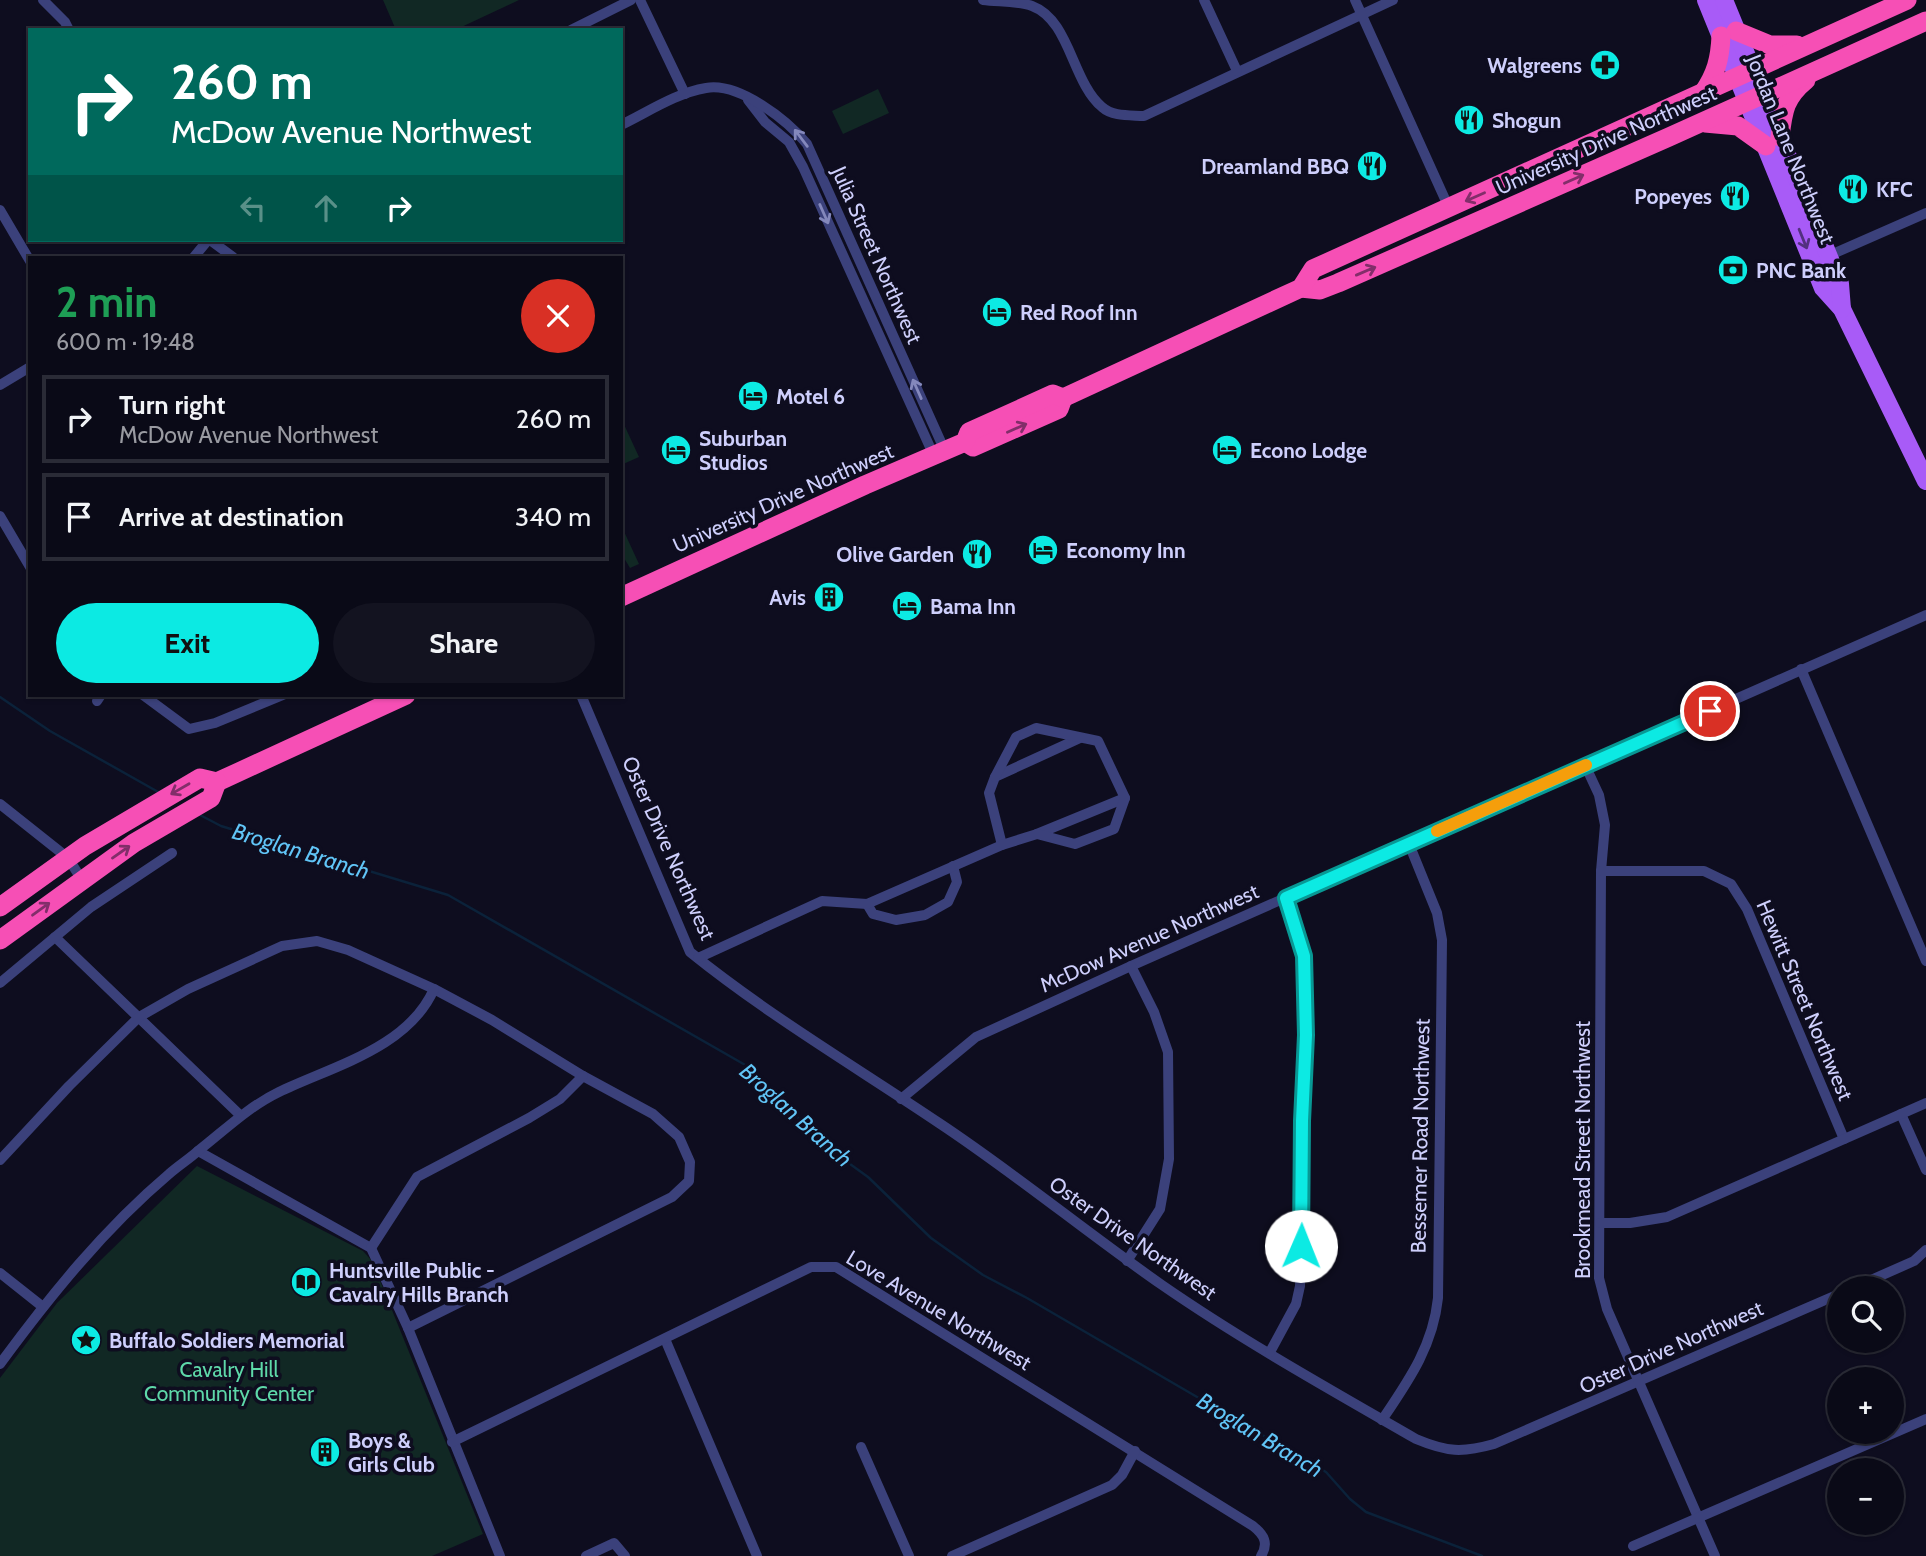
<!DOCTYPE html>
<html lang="en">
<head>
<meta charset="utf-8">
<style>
  :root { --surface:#0a0a17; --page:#131320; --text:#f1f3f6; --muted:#999aa1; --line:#2a2b36; --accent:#0ceae3 }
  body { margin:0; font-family:Cabin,sans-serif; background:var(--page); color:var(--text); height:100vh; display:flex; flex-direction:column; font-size:26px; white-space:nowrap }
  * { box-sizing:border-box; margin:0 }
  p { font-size:23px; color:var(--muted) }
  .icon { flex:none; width:38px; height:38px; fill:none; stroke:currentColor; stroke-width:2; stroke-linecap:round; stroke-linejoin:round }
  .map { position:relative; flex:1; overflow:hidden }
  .drawer { position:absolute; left:28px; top:256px; width:595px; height:441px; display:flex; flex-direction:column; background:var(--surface); border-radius:0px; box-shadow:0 2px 5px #0004,0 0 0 2px var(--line) }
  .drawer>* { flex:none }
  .hud { position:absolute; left:28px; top:28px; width:595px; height:214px; border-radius:0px; box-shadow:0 2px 5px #0004,0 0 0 2px var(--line); background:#00695c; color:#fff; overflow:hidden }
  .tools { position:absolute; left:1827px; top:1276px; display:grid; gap:14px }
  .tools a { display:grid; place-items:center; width:77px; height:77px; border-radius:50%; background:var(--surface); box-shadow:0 2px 5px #0004,0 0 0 2px var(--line); font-size:35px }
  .pin { position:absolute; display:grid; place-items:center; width:60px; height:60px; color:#fff; margin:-30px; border:4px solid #fff; border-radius:50%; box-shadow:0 2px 7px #0007 }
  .me { position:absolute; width:77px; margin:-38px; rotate:1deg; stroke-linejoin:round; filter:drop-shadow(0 0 5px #0008) }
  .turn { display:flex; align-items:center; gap:24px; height:147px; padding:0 28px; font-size:32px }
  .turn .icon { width:91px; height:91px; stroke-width:2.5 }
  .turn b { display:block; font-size:49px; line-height:60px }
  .lanes { display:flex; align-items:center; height:66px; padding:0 28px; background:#0003; justify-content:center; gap:35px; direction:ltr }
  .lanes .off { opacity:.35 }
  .round { display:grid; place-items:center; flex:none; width:74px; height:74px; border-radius:37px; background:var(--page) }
  .overview { display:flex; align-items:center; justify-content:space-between; height:119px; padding:0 28px }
  h1 { font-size:42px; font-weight:700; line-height:52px; color:#1e9e55 }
  .cta { display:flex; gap:14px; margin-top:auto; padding:14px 28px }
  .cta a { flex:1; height:80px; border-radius:42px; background:var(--accent); color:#111; font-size:28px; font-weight:700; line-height:80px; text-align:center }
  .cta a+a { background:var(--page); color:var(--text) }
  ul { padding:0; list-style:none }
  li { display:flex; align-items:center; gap:21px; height:88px; margin:0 14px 10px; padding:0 14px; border:4px solid var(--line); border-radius:0px }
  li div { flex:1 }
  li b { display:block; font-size:26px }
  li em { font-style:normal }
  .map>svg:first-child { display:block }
</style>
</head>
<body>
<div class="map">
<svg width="1926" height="1556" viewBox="0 0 1926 1556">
  <rect width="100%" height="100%" fill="#0e0d1f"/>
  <g fill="#112824">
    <path d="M383 0H519L455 30H396Z"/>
    <path d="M878 89 889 113 843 134 832 111Z"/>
    <path d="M621 418 639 457 621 465Z"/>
    <path d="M621 525 639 564 630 568 621 553Z"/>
    <path d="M197 1166 363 1251 372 1261 483 1534 432 1556H0V1378L57 1303Z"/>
  </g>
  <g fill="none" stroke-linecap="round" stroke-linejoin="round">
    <g stroke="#0b223a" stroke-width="2.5">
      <path d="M0 697 50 731 160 793"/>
      <path d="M200 815 221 826 448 895 754 1070 803 1123 850 1164 868 1177 931 1238 983 1275 1027 1298 1326 1472 1350 1499 1366 1512 1482 1556"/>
    </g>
    <g stroke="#3b417b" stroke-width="10">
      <path d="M43 0 65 22 69 30"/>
      <path d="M640 0 685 94"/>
      <path d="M983 0C998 2 1018 1 1032 6 1070 20 1072 82 1102 107 1113 117 1130 115 1144 116L1393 0"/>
      <path d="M1204 0 1237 71"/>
      <path d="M1355 0 1449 208"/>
      <path d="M571 30 631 0"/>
      <path d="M748 100 765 122 789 142 803 167 934 456"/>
      <path d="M621 125C648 112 676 93 706 88 739 82 787 120 807 144L945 451"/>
      <path d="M0 210 30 261"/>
      <path d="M210 240 233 257"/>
      <path d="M1828 256 1926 213"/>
      <path d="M194 257 208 240"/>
      <path d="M0 385 30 367"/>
      <path d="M0 516 30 567"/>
      <path d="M1801 669 1926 961"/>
      <path d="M143 695 189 729 215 723 283 695"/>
      <path d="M581 695 690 952C768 1015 856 1067 939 1123 1016 1174 1087 1233 1162 1285 1243 1341 1331 1390 1416 1439 1447 1452 1462 1453 1494 1444L1839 1294"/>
      <path d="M97 701 101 695"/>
      <path d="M1585 765 1599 795 1605 825 1601 871 1599 1278 1607 1309 1715 1556"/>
      <path d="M0 804 68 858 82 880"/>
      <path d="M1037 834 1125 798"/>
      <path d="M1002 845 989 793 995 777 1080 738"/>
      <path d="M1601 871H1704L1731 884 1747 909 1844 1139"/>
      <path d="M867 904 873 914 896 920 925 915 948 902 957 882 953 866"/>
      <path d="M55 937 240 1115"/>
      <path d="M698 958 822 901 867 904 1002 845 1037 834 1075 844 1114 829 1125 798 1098 741 1036 728 1016 737 995 777"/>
      <path d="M0 983 91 907 172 853"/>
      <path d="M901 1099 976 1037 1131 966 1926 615"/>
      <path d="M1901 1114 1926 1170"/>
      <path d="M198 1151 371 1248 408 1328 500 1556"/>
      <path d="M0 1160 69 1086 139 1017 188 989 282 946 317 941 348 950 434 989 492 1020 583 1076 653 1114 679 1137 690 1162 689 1181 672 1197 408 1328"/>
      <path d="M1600 1223H1630L1667 1217 1926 1103"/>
      <path d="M371 1248 417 1177 529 1118 560 1099 583 1076"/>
      <path d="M1127 1261 1160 1209 1169 1159 1168 1052 1154 1012 1131 966"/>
      <path d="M0 1273 43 1307"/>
      <path d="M1853 1288 1914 1261 1926 1250"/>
      <path d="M665 1339 757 1556"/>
      <path d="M1270 1352 1296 1304 1300 1286 1302 1226V1121L1306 1035 1304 956 1287 898"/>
      <path d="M0 1364C50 1296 104 1229 169 1174 178 1166 189 1159 198 1151 225 1130 248 1107 279 1092 333 1066 408 1048 434 989"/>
      <path d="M1382 1420C1409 1380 1433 1346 1438 1298L1442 940 1437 913 1409 844"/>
      <path d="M452 1442 811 1267H836L1253 1526C1264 1535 1269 1543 1261 1556"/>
      <path d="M861 1447 909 1556"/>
      <path d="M1633 1546 1926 1419"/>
      <path d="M586 1556 614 1543 625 1556"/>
      <path d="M952 1556 1112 1485 1122 1475 1135 1451"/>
    </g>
    <g stroke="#a85bf7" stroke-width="18">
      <path d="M1706 0 1823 288 1842 309 1926 481"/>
      <path d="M1724 0 1840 284 1842 309"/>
    </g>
    <g stroke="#f64fb5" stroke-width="19">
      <path d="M1736 31 1770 45H1797"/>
      <path d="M1703 93C1716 74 1720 59 1721 36"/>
      <path d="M1705 123 1738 126 1766 146"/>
      <path d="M1780 137C1783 111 1785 97 1806 80"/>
      <path d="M1301 288 1320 290 1338 283 1669 137 1926 21"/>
      <path d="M965 442 973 447 1059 409 1063 398"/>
      <path d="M621 597 865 485 965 442 969 432 1053 394 1063 398 1301 288 1313 269 1907 0"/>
      <path d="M0 907 85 846 200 778 217 782 406 695"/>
      <path d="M0 940 134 843 211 798 217 782"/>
    </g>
  </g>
  <defs><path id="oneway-shaft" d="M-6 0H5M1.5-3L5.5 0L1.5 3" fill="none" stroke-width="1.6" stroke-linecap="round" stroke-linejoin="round" transform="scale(1.75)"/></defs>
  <g stroke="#8488bc">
    <use href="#oneway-shaft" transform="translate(801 138) rotate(-127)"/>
    <use href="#oneway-shaft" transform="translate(824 214) rotate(66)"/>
    <use href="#oneway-shaft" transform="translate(917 389) rotate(-114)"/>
  </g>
  <g stroke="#822e6a">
    <use href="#oneway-shaft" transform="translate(1574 179) rotate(-24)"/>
    <use href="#oneway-shaft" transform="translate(1475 197) rotate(156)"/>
    <use href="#oneway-shaft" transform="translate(1366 271) rotate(-23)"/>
    <use href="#oneway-shaft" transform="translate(1017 428) rotate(-24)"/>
    <use href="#oneway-shaft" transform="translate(180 789) rotate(150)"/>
    <use href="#oneway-shaft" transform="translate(121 852) rotate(-35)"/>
    <use href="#oneway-shaft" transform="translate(41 909) rotate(-36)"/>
  </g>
  <use stroke="#533080" href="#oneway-shaft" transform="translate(1803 239) rotate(68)"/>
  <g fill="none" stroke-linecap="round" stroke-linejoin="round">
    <g stroke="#089894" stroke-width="18">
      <path id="route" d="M1301 1246 1302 1121 1306 1035 1304 956 1286 898 1710 711"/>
    </g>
    <use href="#route" stroke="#0ceae3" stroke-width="12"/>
    <path stroke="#f59e0b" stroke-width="12" d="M1437 831 1586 765"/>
  </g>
  <defs>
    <g id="pharmacy-disc" transform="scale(1.575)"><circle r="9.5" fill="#0ceae3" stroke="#0e0d1f"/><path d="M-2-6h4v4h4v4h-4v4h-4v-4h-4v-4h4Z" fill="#111"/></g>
    <g id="restaurant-disc" transform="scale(1.575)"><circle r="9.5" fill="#0ceae3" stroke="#0e0d1f"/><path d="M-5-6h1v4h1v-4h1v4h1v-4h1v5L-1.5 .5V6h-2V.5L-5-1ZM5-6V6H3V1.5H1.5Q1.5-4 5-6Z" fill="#111"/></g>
    <g id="bank-disc" transform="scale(1.575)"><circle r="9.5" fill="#0ceae3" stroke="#0e0d1f"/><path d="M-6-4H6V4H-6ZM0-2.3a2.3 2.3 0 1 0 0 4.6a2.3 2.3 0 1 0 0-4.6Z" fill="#111"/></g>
    <g id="hotel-disc" transform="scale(1.575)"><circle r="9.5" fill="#0ceae3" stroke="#0e0d1f"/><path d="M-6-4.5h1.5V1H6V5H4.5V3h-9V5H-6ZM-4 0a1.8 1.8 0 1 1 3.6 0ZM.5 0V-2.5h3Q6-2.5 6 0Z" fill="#111"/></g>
    <g id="building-disc" transform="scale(1.575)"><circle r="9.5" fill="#0ceae3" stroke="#0e0d1f"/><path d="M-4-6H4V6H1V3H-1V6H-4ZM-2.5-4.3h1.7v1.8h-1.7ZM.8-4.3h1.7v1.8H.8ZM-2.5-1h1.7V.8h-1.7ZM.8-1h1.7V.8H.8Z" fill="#111"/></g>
    <g id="library-disc" transform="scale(1.575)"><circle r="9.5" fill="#0ceae3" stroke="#0e0d1f"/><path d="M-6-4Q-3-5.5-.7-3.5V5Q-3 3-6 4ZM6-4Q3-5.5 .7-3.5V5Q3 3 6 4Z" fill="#111"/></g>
    <g id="sight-disc" transform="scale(1.575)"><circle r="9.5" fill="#0ceae3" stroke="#0e0d1f"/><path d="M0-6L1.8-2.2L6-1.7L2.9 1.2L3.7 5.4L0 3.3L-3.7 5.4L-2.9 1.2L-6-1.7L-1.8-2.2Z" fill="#111"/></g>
  </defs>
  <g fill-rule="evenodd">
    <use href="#pharmacy-disc" x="1605" y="65"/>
    <use href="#restaurant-disc" x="1469" y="120"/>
    <use href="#restaurant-disc" x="1372" y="166"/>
    <use href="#restaurant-disc" x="1853" y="189"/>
    <use href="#restaurant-disc" x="1735" y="196"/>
    <use href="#bank-disc" x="1733" y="270"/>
    <use href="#hotel-disc" x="997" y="312"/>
    <use href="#hotel-disc" x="753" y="396"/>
    <use href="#hotel-disc" x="676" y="450"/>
    <use href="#hotel-disc" x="1227" y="450"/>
    <use href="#hotel-disc" x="1043" y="550"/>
    <use href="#restaurant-disc" x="977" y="554"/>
    <use href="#building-disc" x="829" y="597"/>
    <use href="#hotel-disc" x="907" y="606"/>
    <use href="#library-disc" x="306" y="1282"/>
    <use href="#sight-disc" x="86" y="1340"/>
    <use href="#building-disc" x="325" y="1452"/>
  </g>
  <g text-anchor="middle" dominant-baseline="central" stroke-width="7" stroke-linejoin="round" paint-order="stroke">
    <g font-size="21" font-weight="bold" fill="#cecffc" stroke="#0e0d1f" text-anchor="start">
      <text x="1582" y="65" text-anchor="end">Walgreens</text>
      <text x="1492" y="120">Shogun</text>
      <text x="1349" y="166" text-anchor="end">Dreamland BBQ</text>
      <text x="1876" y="189">KFC</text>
      <text x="1712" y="196" text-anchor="end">Popeyes</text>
      <text x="1756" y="270">PNC Bank</text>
      <text x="1020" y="312">Red Roof Inn</text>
      <text x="776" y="396">Motel 6</text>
      <text x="699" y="438">Suburban<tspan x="699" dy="24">Studios</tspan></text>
      <text x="1250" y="450">Econo Lodge</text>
      <text x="1066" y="550">Economy Inn</text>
      <text x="954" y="554" text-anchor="end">Olive Garden</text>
      <text x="806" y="597" text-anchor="end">Avis</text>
      <text x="930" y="606">Bama Inn</text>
      <text x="329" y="1270">Huntsville Public -<tspan x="329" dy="24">Cavalry Hills Branch</tspan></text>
      <text x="109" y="1340">Buffalo Soldiers Memorial</text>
      <text x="348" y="1440">Boys &amp;<tspan x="348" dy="24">Girls Club</tspan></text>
    </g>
    <g font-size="21" fill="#cecffc" stroke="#0e0d1f">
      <text transform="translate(1606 140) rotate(-24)">University Drive Northwest</text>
      <text transform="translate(1791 149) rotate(68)">Jordan Lane Northwest</text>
      <text transform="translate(877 255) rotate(66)">Julia Street Northwest</text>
      <text transform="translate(783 498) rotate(-24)">University Drive Northwest</text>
      <text transform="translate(669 848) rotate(66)">Oster Drive Northwest</text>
      <text transform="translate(1149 938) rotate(-24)">McDow Avenue Northwest</text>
      <text transform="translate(1805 1000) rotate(67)">Hewitt Street Northwest</text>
      <text transform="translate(1420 1136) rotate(-89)">Bessemer Road Northwest</text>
      <text transform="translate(1582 1150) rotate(-90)">Brookmead Street Northwest</text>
      <text transform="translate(1133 1238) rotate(35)">Oster Drive Northwest</text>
      <text transform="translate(939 1310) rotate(31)">Love Avenue Northwest</text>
      <text transform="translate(1671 1347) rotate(-24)">Oster Drive Northwest</text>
    </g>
    <g font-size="21" fill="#5ed8a9" stroke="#0e0d1f">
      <text x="229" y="1369">Cavalry Hill<tspan x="229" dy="24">Community Center</tspan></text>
    </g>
    <g font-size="23" font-style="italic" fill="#61c5f7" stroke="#0e0d1f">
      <text transform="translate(301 851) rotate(17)">Broglan Branch</text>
      <text transform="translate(796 1115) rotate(42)">Broglan Branch</text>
      <text transform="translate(1260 1435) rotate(31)">Broglan Branch</text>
    </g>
  </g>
</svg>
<div class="tools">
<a><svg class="icon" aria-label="search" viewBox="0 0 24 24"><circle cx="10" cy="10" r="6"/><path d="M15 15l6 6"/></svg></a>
<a>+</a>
<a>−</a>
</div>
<div class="pin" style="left:1710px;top:711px;background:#d93025"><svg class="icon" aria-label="arrive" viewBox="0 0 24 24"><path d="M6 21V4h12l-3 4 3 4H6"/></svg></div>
<svg class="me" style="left:1301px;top:1246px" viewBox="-20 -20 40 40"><circle r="19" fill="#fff"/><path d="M0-13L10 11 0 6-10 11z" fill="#0ceae3"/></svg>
<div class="hud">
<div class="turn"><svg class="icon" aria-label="right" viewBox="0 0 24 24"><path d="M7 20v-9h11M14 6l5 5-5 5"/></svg><div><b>260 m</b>McDow Avenue Northwest</div></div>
<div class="lanes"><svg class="icon off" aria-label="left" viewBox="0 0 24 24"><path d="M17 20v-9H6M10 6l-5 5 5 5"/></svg><svg class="icon off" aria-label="ahead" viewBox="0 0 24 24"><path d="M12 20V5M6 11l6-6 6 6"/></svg><svg class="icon" aria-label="right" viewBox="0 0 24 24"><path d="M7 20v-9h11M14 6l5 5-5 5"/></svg></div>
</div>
<section class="drawer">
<div class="overview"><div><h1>2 min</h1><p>600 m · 19:48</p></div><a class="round" style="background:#d93025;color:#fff"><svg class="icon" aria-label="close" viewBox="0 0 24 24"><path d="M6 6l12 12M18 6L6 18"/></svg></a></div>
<ul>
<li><svg class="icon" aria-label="right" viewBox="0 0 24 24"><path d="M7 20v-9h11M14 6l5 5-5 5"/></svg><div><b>Turn right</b><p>McDow Avenue Northwest</p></div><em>260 m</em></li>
<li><svg class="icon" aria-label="arrive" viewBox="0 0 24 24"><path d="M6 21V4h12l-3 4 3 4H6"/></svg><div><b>Arrive at destination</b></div><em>340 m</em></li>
</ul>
<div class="cta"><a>Exit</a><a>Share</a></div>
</section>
</div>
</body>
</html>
